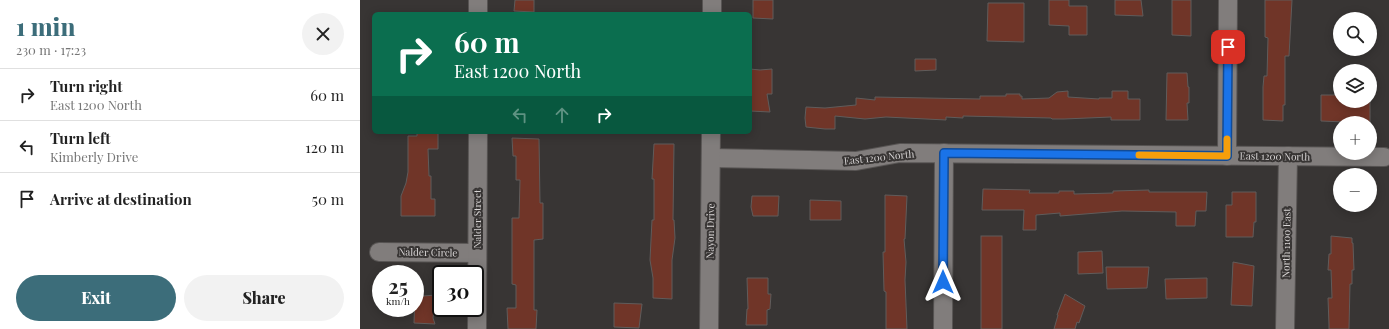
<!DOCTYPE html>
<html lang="en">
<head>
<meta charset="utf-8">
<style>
  :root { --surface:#fff; --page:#f2f2f2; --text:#222; --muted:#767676; --line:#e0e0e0; --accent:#3c6d7a }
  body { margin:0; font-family:"Playfair Display",serif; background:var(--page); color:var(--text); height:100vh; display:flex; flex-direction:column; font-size:15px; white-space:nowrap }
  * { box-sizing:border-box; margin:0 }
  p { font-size:13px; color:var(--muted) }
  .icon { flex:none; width:22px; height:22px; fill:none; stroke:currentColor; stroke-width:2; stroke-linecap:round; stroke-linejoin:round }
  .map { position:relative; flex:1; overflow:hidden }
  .panel { display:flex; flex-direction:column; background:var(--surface); width:360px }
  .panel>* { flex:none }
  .hud { position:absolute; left:12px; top:12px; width:380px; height:122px; border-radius:6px; box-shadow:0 2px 10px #0003; background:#0b6e4f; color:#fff; overflow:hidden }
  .tools { position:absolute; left:973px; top:12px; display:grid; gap:8px }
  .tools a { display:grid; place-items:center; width:44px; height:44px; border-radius:50%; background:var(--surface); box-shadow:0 2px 10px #0003; font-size:20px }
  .speed { position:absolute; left:12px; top:265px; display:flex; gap:8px; font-size:20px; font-weight:700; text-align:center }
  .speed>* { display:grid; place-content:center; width:52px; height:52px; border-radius:50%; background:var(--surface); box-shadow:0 2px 10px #0003; line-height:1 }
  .speed small { font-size:10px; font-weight:400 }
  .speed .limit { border:2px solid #111; border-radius:6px; background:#fff; color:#111 }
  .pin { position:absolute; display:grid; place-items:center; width:34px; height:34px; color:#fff; margin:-17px; border-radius:8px; box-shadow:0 2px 6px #0006 }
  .me { position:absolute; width:44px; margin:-22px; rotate:0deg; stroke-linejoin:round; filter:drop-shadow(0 0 3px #0008) }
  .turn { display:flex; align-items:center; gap:14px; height:84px; padding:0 16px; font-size:18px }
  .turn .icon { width:52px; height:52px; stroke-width:2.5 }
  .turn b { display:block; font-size:28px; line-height:34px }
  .lanes { display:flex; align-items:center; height:38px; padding:0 16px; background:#0003; justify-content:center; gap:20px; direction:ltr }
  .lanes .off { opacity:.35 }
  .round { display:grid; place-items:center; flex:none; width:42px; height:42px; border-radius:21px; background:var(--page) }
  .summary { display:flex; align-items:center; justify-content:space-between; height:68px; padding:0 16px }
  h1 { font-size:24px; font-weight:800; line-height:30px; color:var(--accent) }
  .primary-button { display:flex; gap:8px; margin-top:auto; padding:8px 16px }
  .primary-button a { flex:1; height:46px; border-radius:24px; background:var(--accent); color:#fff; font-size:16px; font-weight:800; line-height:46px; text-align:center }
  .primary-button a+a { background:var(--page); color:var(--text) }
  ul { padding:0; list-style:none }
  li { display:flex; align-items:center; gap:12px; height:52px; padding:0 16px; border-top:1px solid var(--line) }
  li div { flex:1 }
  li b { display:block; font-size:15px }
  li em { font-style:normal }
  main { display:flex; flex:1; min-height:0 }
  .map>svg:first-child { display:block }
</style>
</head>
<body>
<main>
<section class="panel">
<div class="summary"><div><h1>1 min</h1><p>230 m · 17:23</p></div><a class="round"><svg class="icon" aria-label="close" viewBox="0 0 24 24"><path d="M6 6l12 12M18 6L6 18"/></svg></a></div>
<ul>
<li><svg class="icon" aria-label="right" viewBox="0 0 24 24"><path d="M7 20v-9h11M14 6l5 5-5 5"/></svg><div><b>Turn right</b><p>East 1200 North</p></div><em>60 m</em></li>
<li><svg class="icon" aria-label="left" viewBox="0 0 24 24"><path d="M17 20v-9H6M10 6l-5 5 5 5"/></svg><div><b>Turn left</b><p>Kimberly Drive</p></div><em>120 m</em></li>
<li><svg class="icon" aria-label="arrive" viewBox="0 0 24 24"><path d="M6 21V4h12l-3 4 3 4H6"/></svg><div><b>Arrive at destination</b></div><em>50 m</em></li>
</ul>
<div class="primary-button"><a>Exit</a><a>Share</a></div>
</section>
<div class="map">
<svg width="1029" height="329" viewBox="0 0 1029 329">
  <rect width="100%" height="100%" fill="#383534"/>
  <g fill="#703528" stroke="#605c5b">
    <path d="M155 0H174V12L154 11Z"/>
    <path d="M393 0H413V19L393 18Z"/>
    <path d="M689 0H709V6H727V35H709V26L689 25Z"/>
    <path d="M755 0H781L783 16 755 15Z"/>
    <path d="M812 0H831V36L812 35Z"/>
    <path d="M905 0H932L929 56H925V105H923V121L903 120V87L904 76H907L908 38 905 37Z"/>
    <path d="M628 3H664V42L627 41Z"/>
    <path d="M555 59H576V70L555 71Z"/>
    <path d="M390 69 400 70 412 69V94H407L410 112 390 111Z"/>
    <path d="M807 73H827L828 87H829V103H827L828 120H806Z"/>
    <path d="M708 91V97L739 99V98H752V91H768V99H780V120H751V117L704 119H692L691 118 603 116V118L586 117V120L526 117 505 119 475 116V129H465L446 127 445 118 446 107 465 108 496 105V98L515 100V97L620 99V96H646V94H660V96H662V99L689 98 697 92Z"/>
    <path d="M961 95H980V101H1010V123L961 121Z"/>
    <path d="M57 132H78V149H68L69 176H71V199H75V216H41V196L46 183 48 172V136H57Z"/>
    <path d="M152 138 179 139 180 203H183V239L174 240V310H177L176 329H148L147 308H156V285L152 284V218H159L160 180H156V156H153Z"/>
    <path d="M294 144H314L313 220H314L315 238 312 260V299L293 298V278L290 260 292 220H294V179H292Z"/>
    <path d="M623 189 670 190 669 193H699V191H714V194L753 193V191L789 190V192H847L846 211H836L835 226H816V212L762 211 700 216V213L676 215V230H663L664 210H622Z"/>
    <path d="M872 192H896V222H894L893 237H866V205H872Z"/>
    <path d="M525 195 547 196 545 239H544L546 262 545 280 547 329H526V292L524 291 523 252H525Z"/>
    <path d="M392 196H419L418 216H393L391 207Z"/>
    <path d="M450 200 481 201V220H450Z"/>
    <rect x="621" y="236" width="21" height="93"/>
    <path d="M971 236 992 238V243H993L994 270H992V284H990L989 329H969V325L968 298H972L971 270H968L969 254H971Z"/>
    <path d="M742 251 743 273 718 274V252Z"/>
    <path d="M873 262 894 266 892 306 871 305Z"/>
    <path d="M746 267H789L787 288 747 289Z"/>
    <path d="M387 278H408V294H411L410 309 407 310V325H386L387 309H388Z"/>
    <path d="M847 278V298L806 299 805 279Z"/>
    <path d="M55 294 63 296 76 295 73 318 75 324 54 323Z"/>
    <path d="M705 294 725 306 719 323 717 322 715 329H694L698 315H697Z"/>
    <path d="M254 303 282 304 279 328 254 327Z"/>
  </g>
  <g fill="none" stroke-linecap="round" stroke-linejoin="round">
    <g stroke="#575453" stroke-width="20">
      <g id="street">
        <path d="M118 14V0"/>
        <path d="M352 14V0"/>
        <path d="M867 156 868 0"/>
        <path d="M351 158 496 161 540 153 1024 157"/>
        <path d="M19 252 117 253"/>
        <path d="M117 329 118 132"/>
        <path d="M349 329 351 132"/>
        <path d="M583 329 584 153"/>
        <path d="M925 329 928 156"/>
      </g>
    </g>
    <use href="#street" stroke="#817d7c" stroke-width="18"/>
  </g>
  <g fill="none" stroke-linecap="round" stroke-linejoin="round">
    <g stroke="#114b97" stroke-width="10">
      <path id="route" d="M583 282 584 153 867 156 868 47"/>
    </g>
    <use href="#route" stroke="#1a73e8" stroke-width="7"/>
    <path stroke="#f59e0b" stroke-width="7" d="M779 155 867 156V139"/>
  </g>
  <g text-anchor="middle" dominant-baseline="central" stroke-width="4" stroke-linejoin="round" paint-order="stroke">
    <g font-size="10" fill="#d8d5d5" stroke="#383534">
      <text transform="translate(915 156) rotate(1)">East 1200 North</text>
      <text transform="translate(519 157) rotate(-6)">East 1200 North</text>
      <text transform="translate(117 219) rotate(-90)">Nalder Street</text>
      <text transform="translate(350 231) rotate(-89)">Nayon Drive</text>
      <text transform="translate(926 243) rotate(-89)">North 1100 East</text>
      <text transform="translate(68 252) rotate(1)">Nalder Circle</text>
    </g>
  </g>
</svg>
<div class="tools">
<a><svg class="icon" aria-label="search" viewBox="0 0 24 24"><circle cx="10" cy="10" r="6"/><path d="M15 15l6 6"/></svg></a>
<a><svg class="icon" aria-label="layers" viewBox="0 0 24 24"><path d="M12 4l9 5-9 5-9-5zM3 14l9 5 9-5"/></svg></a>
<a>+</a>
<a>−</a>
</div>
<div class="speed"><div>25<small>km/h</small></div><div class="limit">30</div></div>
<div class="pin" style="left:868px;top:47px;background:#d93025"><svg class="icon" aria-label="arrive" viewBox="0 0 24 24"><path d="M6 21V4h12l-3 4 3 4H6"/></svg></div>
<svg class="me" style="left:583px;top:282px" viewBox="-20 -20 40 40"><path d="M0-17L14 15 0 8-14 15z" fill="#1a73e8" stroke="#fff" stroke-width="4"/></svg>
<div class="hud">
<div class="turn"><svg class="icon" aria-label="right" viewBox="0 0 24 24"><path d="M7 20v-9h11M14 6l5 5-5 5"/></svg><div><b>60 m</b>East 1200 North</div></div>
<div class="lanes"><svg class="icon off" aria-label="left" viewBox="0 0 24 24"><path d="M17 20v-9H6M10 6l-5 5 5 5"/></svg><svg class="icon off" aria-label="ahead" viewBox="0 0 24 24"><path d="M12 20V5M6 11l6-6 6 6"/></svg><svg class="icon" aria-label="right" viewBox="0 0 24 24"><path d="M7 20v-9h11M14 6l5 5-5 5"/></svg></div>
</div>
</div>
</main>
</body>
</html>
